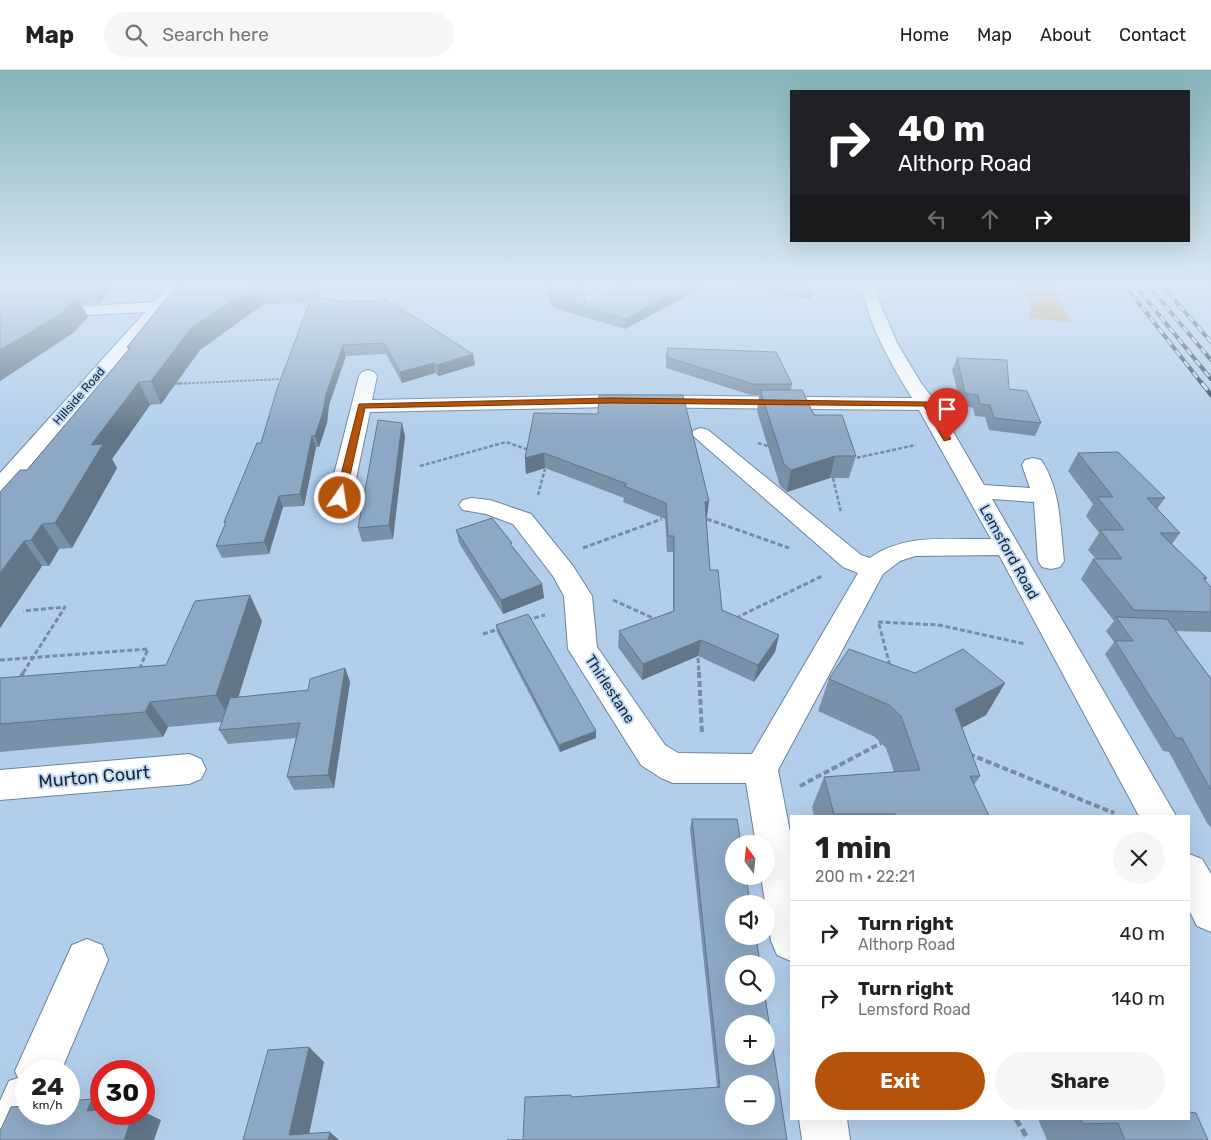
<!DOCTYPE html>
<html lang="en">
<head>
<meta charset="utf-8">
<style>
  :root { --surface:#fff; --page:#f6f6f6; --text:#222; --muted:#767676; --line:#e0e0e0; --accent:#b45309 }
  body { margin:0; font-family:Rubik,sans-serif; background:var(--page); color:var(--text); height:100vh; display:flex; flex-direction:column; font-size:19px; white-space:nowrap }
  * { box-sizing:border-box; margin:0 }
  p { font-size:16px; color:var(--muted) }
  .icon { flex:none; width:28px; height:28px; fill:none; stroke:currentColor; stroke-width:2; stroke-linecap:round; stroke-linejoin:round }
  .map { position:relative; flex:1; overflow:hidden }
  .panel { position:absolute; left:790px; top:745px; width:400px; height:305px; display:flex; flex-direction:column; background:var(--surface); border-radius:0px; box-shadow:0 5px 20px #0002 }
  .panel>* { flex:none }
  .guide { position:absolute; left:790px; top:20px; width:400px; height:152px; border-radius:0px; box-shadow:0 5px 20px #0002; background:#202124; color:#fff; overflow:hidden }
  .needle { width:32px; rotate:345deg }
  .buttons { position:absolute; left:725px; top:765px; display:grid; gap:10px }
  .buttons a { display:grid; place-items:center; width:50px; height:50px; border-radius:50%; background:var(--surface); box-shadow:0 5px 20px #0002; font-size:25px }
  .speed { position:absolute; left:15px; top:990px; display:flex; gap:10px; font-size:25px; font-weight:700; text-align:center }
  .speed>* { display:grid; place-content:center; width:65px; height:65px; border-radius:50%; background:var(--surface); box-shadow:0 5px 20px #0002; line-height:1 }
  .speed small { font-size:12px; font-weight:400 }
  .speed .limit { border:8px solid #d22; background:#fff; color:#111 }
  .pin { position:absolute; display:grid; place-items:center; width:42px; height:42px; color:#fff; margin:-51px -21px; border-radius:50% 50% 50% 0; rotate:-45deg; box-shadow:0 0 5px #0007 }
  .pin .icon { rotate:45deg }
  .me { position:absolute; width:55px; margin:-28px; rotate:13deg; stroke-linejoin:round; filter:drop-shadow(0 0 4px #0008) }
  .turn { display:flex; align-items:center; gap:18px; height:105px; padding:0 25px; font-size:22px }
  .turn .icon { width:65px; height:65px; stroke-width:2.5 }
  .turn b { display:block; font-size:35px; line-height:42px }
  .lanes { display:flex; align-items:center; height:48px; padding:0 25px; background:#0003; justify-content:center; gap:25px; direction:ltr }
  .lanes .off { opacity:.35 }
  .round { display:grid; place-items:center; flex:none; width:52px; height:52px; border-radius:26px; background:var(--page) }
  .headline { display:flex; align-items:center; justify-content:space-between; height:85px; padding:0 25px }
  h1 { font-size:30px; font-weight:700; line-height:38px }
  .action { display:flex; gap:10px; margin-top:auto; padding:10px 25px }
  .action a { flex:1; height:58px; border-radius:30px; background:var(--accent); color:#fff; font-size:20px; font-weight:700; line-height:58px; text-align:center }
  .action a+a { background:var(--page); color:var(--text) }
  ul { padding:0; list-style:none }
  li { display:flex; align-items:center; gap:15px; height:65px; padding:0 25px; border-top:1px solid var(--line) }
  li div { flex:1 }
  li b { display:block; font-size:19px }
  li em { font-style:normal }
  header { display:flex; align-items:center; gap:30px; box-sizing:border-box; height:70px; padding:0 25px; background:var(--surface); border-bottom:1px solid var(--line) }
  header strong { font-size:24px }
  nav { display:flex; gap:28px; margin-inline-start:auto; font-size:18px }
  .search { width:350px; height:45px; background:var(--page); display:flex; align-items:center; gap:12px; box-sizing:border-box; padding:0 18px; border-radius:28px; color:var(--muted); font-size:19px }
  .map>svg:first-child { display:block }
</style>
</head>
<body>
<header>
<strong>Map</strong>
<div class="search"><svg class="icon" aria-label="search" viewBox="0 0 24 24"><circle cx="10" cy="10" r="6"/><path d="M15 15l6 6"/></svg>Search here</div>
<nav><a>Home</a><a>Map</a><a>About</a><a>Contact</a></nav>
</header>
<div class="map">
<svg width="1211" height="1070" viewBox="0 0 1211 1070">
  <rect width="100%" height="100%" fill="#b2ceeb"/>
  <path fill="#d2a36c" d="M1018 214H1054L1070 252 1030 248V234L1019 219Z"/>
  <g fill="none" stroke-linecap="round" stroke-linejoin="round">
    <g stroke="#6a849f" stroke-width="2">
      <g id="minor">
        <path d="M171 214H186L8 422 0 424V403L145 242 46 247 40 245 38 242 40 239 154 232Z"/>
        <path d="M861 214H875L880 233 897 273 921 313 937 334 984 415 1030 418 1022 395 1025 390 1033 388 1041 390C1061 419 1060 457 1064 491L1060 497 1051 499 1042 497 1038 491 1034 432 992 429 1176 746H1139L999 485 915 486 900 491 883 504 778 700 791 767V891L777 885 771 871 761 806H766V774H756L746 713H673L661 708 641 695 568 579 564 526 553 506 513 454 486 444 463 440 459 435 463 430 471 428 490 430 531 444 573 496 592 526 597 577 665 675 678 683 752 684 858 503 843 497 691 364 694 360 701 358 708 360 861 485 870 488C904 463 950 470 991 469L919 340 611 337 370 342 352 428 348 433 340 435 332 433 328 428 359 306 362 302 368 300 374 302 377 306 372 330 611 325 912 328C890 292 869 256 861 214Z"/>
        <path d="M189 684 201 689 206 699 201 709 189 714 0 730V700Z"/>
        <path d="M1189 784 1202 789 1211 804V862L1197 856 1189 840Z"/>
        <path d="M87 869 102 875 108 890 61 1001H26V1044H43L32 1070H0V1031L9 1011 18 1008 15 1001 72 875Z"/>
        <path d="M799 1049H847L850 1070H802Z"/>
      </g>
    </g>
    <path stroke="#788da4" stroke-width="2" stroke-dasharray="3 1" stroke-linecap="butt" d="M172 314 283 309"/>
    <g stroke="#788da4" stroke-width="2.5" stroke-dasharray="4 2" stroke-linecap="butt">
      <path d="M172 314 186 313"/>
      <path d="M758 373 771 377"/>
      <path d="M851 389 916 375"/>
      <path d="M420 396 506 372 529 380"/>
      <path d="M833 408 841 442"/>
      <path d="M538 425 545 399"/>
    </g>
    <g stroke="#788da4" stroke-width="3" stroke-dasharray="5 2.5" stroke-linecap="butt">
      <path d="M707 449 789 478"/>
      <path d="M583 478 662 449"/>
      <path d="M613 530 655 549"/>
      <path d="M736 548 822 506"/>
      <path d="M527 550 545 545"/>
      <path d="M878 552 939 555 1025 574"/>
      <path d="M879 554 890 596"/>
      <path d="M483 564 499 559"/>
      <path d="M698 588 699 603"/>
      <path d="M0 590 148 579 139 600"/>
      <path d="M23 603 65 537 23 541"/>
    </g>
    <g stroke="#788da4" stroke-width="4" stroke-dasharray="6 3" stroke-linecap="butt">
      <path d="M699 602 702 665"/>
      <path d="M20 608 24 602"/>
      <path d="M969 684 1114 743"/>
      <path d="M800 716 881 673"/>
    </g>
    <path stroke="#788da4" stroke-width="5" stroke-dasharray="8 4" stroke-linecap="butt" d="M1016 1049 1026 1066"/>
    <use href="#minor" fill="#fff" fill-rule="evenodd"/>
    <g stroke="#323f4d" stroke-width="4">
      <g id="rail-far1">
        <path d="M1124 214 1203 315"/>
        <path d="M1134 214 1211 309"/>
        <path d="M1147 214 1211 290"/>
        <path d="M1161 214 1211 272"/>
      </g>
    </g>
    <g stroke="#323f4d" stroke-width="4.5">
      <path id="rail" d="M1202 313 1211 325"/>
    </g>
    <use href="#rail-far1" stroke="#bfdbf9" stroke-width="2.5" stroke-dasharray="7" stroke-linecap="butt"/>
    <use href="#rail" stroke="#bfdbf9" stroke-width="3" stroke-dasharray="9" stroke-linecap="butt"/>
  </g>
  <g fill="#7990a9">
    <path d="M0 214H169L114 216 99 233 81 234 88 247 73 263 0 311Z"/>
    <path d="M178 214H320L321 216 318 227 347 232 384 230 383 227 473 284 475 295 439 306 435 303 402 313 386 284 346 286 329 335 327 353 319 377H316L304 436 283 437 269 484 222 488 216 476 225 455 224 452 261 373 309 233 264 234 200 280 161 334 150 335 112 389 117 398 72 478 59 479 49 496H42L0 558V422L27 400 128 280 127 277Z"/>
    <path d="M546 214H582L586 233 628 214H708L625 259 551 237Z"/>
    <path d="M720 214H809L812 220 811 229Z"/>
    <path d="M666 287 792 314 791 320 856 386 849 408H830L787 422 780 416 757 341 759 325H751L666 298Z"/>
    <path d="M957 288 1009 319 1041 353 1035 366 989 360 985 347 975 346 973 338 961 335 952 300Z"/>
    <path d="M534 343 707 447H706L710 500 722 540 779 565 775 582 754 612 698 586 642 610 618 577 619 561 673 541V482H667L665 449 623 432 624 428 545 398 526 404 525 388Z"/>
    <path d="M405 366 393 469 362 472 358 458Z"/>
    <path d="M1078 383 1165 428 1157 439 1180 463 1172 474 1207 508 1205 511 1211 517V562L1175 561 1211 609V758L1207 753 1169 682 1163 681 1105 584 1114 572 1106 561 1114 551 1081 509 1093 489H1096L1088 480 1099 463 1086 446 1093 434 1068 401Z"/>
    <path d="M456 460 513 477 542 514 544 528 503 544 459 473Z"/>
    <path d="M262 551 238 627 308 620 345 598 350 612 334 718 294 720 287 707 296 668 228 674 219 660 222 652 168 657 163 667 0 682V608L166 595Z"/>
    <path d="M496 555 596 668 560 682 497 562Z"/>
    <path d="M915 603 1005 613 986 645 962 658 980 706 974 715 989 746H814L812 737 824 707 894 702 886 678 875 667 818 641 829 609Z"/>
    <path d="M692 749 787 1070H523L571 1027 717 1017 690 759Z"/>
    <path d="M1038 1049H1189L1208 1070H1047Z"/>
  </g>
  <g fill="#637689">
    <path d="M90 214H113L114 216 99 233Z"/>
    <path d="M258 214 264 234 200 280 161 334 151 311 191 258Z"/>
    <path d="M311 214H320L321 216 316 233Z"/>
    <path d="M691 214H708L625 259V249Z"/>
    <path d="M3 219 14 239 12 244 1 224Z"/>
    <path d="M77 226 88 247 73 263 0 311V280Z"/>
    <path d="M343 275 346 286 329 335 327 353 319 377 315 366 326 324Z"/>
    <path d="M473 284 475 295 439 306 437 295Z"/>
    <path d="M434 293 435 303 402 313 400 302Z"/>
    <path d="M139 312 150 335 112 389 117 398 72 478 55 453 91 375Z"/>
    <path d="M402 353 405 366 393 469 389 455Z"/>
    <path d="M312 366 316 377 304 436 300 424Z"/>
    <path d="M544 383 545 398 526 404 525 388Z"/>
    <path d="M835 386 830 408 787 422 791 400Z"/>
    <path d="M279 426 283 437 269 484 264 472Z"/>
    <path d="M709 431 707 447 703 448 705 432Z"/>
    <path d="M42 454 59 479 49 496 31 470Z"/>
    <path d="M24 471 42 496 0 558V503Z"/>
    <path d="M542 514 544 528 503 544 501 530Z"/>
    <path d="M250 525 262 551 231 651 216 625Z"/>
    <path d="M779 565 775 582 754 612 758 595Z"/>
    <path d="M701 570 698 586 642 610 643 594Z"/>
    <path d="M345 598 350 612 334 718 328 705Z"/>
    <path d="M1005 613 986 645 937 671 955 639Z"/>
    <path d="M150 632 168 657 163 667 145 642Z"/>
    <path d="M596 661V668L560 682 559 675Z"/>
    <path d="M309 977 324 992 308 1070 289 1065Z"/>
    <path d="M92 1029 101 1033V1044L87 1041Z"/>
    <path d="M144 1042 161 1050 154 1070H124L133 1044H144Z"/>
    <path d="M330 1062 339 1070H328Z"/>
  </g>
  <g fill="#8da8c4" stroke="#637689" fill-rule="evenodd">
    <path d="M0 214H80L3 219 1 224 3 227 10 229 77 226 62 243 0 280Z"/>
    <path d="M178 214H276H258L191 258 151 311 139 312 91 375 103 374 55 453 42 454 31 470 24 471 0 503V422L20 400H27L130 278 127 277Z"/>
    <path d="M548 214H582L586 233 628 214H691L625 249 551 227Z"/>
    <path d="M777 214H809L812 220Z"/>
    <path d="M312 226 347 232 385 230 383 227 473 284 437 295 434 293 400 302 384 273 343 275 326 324 323 342 315 366H312L300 424 279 426 264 472 216 476 226 452H224L257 373H261L277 319Z"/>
    <path d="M668 278 776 282 792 314H753L666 287Z"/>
    <path d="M957 288 1007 290 1009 319 1027 321 1041 353 994 348 990 335 980 334 978 325 965 323Z"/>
    <path d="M760 320H802L814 345H842L856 386H835L791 400 784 394Z"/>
    <path d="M599 325H683L709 431 705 432 710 500H718L722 540 779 565 758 595 701 570 643 594 619 561 674 541V466H668L666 433 624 416 627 414 544 383 525 388 534 343 598 344Z"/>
    <path d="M378 350 402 353 389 455 358 458Z"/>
    <path d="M1118 382 1165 428H1147L1180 463H1160L1207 508H1203L1211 517V542L1134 540 1093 489H1122L1100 460H1124L1097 427H1113L1078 383Z"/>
    <path d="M492 448 512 473 510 474 542 514 501 530 456 460Z"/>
    <path d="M250 525 216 625 150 632 145 642 0 654V608L166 595 195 531Z"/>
    <path d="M528 544 596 661 559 675 496 555Z"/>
    <path d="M1116 547 1167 549 1211 609V720L1182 668H1176L1115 571H1133Z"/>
    <path d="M849 579 915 603 963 579 1005 613 955 639 980 706H970L989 746H896L895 744H834L824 707 920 700 901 646 889 635 829 609Z"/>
    <path d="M345 598 328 705 287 707 300 653 219 660 230 628 308 620 310 609Z"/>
    <path d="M692 749H737L741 774H734V806H746L750 834H734V866H756L760 894H734V926H765L787 1070H507H523L525 1027 571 1025V1027L720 1017ZM734 954H766V986H734ZM734 1014H766V1046H734Z"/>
    <path d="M309 977 289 1065 330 1062 328 1070H243L268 980Z"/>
    <path d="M92 1029 87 1041 101 1040V1044H133L124 1070H0V1059H1L11 1037 26 1036V1044H69V1031Z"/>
    <path d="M1189 1042 1196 1043 1208 1070H1125L1118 1053 1083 1054 1081 1049H1189Z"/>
  </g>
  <linearGradient id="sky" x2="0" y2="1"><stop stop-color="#85b3b8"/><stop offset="0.59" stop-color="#dce9f6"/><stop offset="1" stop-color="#dce9f6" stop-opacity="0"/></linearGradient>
  <rect width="1211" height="364" fill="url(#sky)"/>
  <path fill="#b45309" stroke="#753606" d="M611 328 927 332 931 334 951 369 944 371 924 336 611 333 365 338 345 428 340 431 335 428 359 334Z"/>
  <g text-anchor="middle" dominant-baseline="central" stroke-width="4" stroke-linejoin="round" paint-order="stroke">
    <g font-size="12" fill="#1c2732" stroke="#bfdbf9">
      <text transform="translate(79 326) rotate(-49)">Hillside Road</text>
    </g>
    <g font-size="15" fill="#1c2732" stroke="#bfdbf9">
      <text transform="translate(1009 482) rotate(61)">Lemsford Road</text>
      <text transform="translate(610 619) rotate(57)">Thirlestane</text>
    </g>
    <g font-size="18" fill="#1c2732" stroke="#bfdbf9">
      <text transform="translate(94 707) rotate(-5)">Murton Court</text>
    </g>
  </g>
</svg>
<div class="buttons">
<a><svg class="needle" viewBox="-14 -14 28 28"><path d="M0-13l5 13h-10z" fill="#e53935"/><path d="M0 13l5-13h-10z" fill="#767676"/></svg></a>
<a><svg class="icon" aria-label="sound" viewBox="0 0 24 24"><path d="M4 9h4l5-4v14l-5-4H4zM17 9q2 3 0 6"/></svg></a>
<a><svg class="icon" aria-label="search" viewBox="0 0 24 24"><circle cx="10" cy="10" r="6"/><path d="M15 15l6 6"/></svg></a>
<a>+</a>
<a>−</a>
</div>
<div class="speed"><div>24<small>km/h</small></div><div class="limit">30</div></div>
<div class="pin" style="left:947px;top:369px;background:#d93025"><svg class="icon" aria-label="arrive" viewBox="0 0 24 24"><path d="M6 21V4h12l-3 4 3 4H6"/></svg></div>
<svg class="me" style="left:340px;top:428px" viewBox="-20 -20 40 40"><circle r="17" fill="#b45309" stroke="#fff" stroke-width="3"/><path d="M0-11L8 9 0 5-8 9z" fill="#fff"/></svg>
<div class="guide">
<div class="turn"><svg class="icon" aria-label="right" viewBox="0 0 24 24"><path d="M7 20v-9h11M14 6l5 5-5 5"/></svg><div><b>40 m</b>Althorp Road</div></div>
<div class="lanes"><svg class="icon off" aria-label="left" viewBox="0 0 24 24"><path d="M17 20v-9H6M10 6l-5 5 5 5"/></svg><svg class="icon off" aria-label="ahead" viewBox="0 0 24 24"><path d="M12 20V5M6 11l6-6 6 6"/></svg><svg class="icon" aria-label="right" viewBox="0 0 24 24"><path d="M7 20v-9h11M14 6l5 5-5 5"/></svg></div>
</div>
<section class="panel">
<div class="headline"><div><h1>1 min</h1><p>200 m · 22:21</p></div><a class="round"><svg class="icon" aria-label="close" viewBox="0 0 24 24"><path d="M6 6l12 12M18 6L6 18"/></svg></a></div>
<ul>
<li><svg class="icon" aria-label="right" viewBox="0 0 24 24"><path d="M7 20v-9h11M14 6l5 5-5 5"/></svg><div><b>Turn right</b><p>Althorp Road</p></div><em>40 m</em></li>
<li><svg class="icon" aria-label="right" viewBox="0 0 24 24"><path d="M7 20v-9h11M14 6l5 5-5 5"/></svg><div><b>Turn right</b><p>Lemsford Road</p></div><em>140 m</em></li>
</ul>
<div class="action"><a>Exit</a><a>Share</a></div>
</section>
</div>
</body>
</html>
